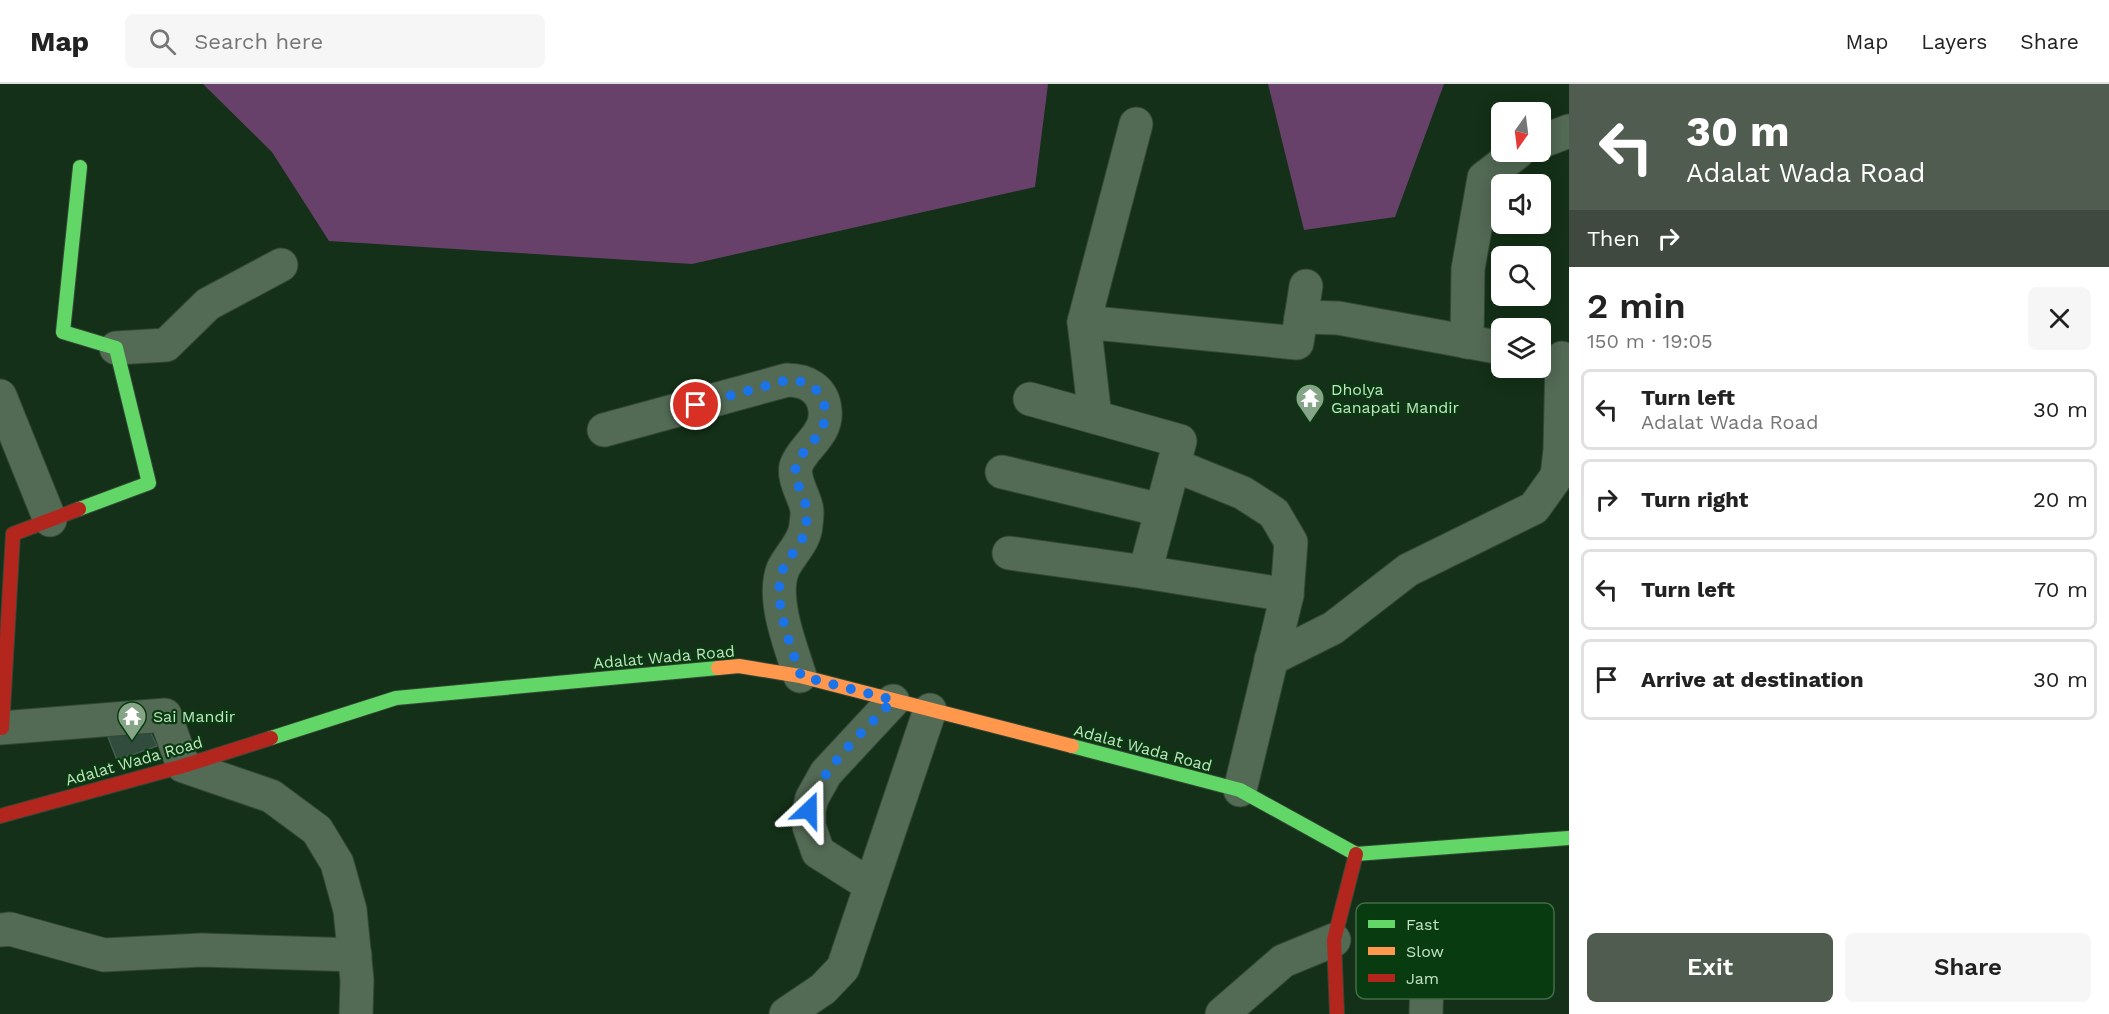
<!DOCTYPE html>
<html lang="en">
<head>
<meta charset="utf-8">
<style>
  :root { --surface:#fff; --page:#f6f6f6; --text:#222; --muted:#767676; --line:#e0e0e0; --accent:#4f5c4f }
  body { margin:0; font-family:"Work Sans",sans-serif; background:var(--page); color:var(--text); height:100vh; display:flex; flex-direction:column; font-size:22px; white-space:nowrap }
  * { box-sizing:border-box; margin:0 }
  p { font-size:20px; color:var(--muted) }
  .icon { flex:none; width:33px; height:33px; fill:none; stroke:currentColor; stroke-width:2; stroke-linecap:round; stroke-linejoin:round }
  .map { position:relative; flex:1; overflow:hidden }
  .side { display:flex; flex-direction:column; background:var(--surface); width:540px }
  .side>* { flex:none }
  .guide { background:#4f5c4f; color:#fff; overflow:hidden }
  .needle { width:39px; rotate:194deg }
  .controls { position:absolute; left:1491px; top:18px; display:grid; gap:12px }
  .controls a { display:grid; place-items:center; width:60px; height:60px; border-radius:9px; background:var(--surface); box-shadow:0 3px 15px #0003; font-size:30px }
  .pin { position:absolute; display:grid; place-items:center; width:51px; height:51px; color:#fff; margin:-26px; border:3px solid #fff; border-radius:50%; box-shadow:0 2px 6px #0007 }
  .me { position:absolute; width:66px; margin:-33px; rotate:23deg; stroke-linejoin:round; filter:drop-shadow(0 0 4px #0008) }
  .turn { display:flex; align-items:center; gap:21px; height:126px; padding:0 18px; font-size:27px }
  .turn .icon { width:78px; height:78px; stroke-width:2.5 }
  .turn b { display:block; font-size:42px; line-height:51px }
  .then { display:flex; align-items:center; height:57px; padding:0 18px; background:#0003; gap:12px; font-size:22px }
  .round { display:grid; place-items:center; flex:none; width:63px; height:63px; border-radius:9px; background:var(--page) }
  .head { display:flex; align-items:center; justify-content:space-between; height:102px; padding:0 18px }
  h1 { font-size:36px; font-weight:600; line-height:45px }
  .primary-button { display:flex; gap:12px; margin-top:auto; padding:12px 18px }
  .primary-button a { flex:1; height:69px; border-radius:9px; background:var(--accent); color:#fff; font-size:24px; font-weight:600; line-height:69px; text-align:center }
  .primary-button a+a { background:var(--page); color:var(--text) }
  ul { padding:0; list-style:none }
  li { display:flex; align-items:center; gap:18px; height:81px; margin:0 12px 9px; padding:0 6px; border:3px solid var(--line); border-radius:9px }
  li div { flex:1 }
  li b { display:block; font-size:22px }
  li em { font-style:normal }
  header { display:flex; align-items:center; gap:36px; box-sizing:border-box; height:84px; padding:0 30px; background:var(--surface); border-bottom:2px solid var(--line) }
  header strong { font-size:28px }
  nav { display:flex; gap:33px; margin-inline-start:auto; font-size:21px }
  .search { width:420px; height:54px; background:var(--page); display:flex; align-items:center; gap:15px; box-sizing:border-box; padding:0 21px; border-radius:9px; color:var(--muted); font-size:22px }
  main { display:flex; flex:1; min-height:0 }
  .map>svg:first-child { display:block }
</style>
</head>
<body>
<header>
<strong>Map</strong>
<div class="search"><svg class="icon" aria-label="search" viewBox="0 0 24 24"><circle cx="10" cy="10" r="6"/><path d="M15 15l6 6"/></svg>Search here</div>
<nav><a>Map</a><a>Layers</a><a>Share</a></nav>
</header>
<main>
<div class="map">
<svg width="1569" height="930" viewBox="0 0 1569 930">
  <rect width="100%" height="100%" fill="#143018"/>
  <g fill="#67416a">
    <path d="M203 0H1048L1035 103 692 180 329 157 272 68Z"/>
    <path d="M1268 0H1444L1395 133 1304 146Z"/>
  </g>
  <path fill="#314c3c" stroke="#3f5f4d" stroke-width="1.5" d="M147 641 157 662 117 676 108 653Z"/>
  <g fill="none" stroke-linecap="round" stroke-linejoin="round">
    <g stroke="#324835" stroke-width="35">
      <g id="street">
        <path d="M1540 58 1569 47"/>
        <path d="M1301 233 1338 234 1502 264"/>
        <path d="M1084 238 1297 259 1306 202"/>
        <path d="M1467 258 1468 185 1484 94 1518 68"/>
        <path d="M116 264 166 261 208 220 281 181"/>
        <path d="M0 312 50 436"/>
        <path d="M1030 315 1180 357 1145 488 1287 511"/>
        <path d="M1095 333 1084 238 1136 40"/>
        <path d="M604 346 787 296C807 296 823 305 825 326 828 351 802 363 796 382 793 395 803 410 806 422 808 428 807 434 806 440 806 457 790 470 783 485 771 515 791 563 800 592"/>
        <path d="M1174 381 1243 409 1274 429 1291 458 1287 511 1240 706"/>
        <path d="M1002 388 1161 426"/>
        <path d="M1009 469 1145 488"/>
        <path d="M1271 575 1333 544 1408 486 1534 424 1557 392 1560 366 1562 274"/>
        <path d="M0 644 165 631 183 682 271 712 317 746 337 779 350 826 357 896 356 930"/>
        <path d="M870 801 818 768 809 742V726L812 714 826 689 893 617"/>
        <path d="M0 846 10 845 104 871 202 866 355 871"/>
        <path d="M786 930 823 905 843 884 930 626"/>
        <path d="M1222 930 1283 877 1334 856"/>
        <path d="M1426 930 1427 891"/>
      </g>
    </g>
    <g stroke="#324835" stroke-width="16">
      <g id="fast">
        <path d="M79 425 149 399 116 264 63 248 80 83"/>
        <path d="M271 654 396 614 718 584"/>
        <path d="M1072 662 1240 706 1356 770 1569 754"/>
      </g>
    </g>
    <g stroke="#324835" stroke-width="16">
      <path id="slow" d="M718 584 739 582 800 592 1072 662"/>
    </g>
    <g stroke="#324835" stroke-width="16">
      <g id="jam">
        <path d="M2 644 13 450 79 425"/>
        <path d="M0 732 183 682 271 654"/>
        <path d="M1337 930 1334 856 1356 770"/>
      </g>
    </g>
    <use href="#street" stroke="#536a55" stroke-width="33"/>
    <use href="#fast" stroke="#63d668" stroke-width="14"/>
    <use href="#slow" stroke="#ff974d" stroke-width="14"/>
    <use href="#jam" stroke="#b3261e" stroke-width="14"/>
  </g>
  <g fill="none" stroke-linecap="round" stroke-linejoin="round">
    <path stroke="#1a73e8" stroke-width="10" stroke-dasharray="0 18" d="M696 321 787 296C807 296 823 305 825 326 828 351 802 363 796 382 793 395 803 410 806 422 808 428 807 434 806 440 806 457 790 470 783 485 771 515 791 562 801 592L893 616C865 647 819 685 809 726"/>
  </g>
  <defs>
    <g id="temple-pin" transform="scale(1.5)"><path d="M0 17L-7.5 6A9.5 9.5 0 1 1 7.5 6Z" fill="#86a487" stroke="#093b10"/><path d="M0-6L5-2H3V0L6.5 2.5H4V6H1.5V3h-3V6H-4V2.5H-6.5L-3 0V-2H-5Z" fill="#fff"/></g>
  </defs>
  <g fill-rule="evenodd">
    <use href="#temple-pin" x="1310" y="314"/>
    <use href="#temple-pin" x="132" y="632"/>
  </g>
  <g text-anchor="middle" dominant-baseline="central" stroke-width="4.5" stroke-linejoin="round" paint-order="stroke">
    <g font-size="16" fill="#c3e3c3" stroke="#093b10" text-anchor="start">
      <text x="1331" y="305">Dholya<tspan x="1331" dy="18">Ganapati Mandir</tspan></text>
      <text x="153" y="632">Sai Mandir</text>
    </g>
    <g font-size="16" fill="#c3e3c3" stroke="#093b10">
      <text transform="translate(664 573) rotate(-5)">Adalat Wada Road</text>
      <text transform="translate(1143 664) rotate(15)">Adalat Wada Road</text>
      <text transform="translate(134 677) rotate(-16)">Adalat Wada Road</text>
    </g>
  </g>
  <rect x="1356" y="819" width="198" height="96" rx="9" fill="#093b10" stroke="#416d46" stroke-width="1.5"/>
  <rect x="1368" y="836" width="27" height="8" fill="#63d668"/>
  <rect x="1368" y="863" width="27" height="8" fill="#ff974d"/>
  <rect x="1368" y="890" width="27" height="8" fill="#b3261e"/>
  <g font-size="16" fill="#c3e3c3">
    <text x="1406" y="846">Fast</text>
    <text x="1406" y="873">Slow</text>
    <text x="1406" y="900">Jam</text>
  </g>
</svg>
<div class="controls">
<a><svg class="needle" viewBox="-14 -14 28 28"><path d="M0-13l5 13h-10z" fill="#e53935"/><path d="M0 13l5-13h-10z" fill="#767676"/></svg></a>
<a><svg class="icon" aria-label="sound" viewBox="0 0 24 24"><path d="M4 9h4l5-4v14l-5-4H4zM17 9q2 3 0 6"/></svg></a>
<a><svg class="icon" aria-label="search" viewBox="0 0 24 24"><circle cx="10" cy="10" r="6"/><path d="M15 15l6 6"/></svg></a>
<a><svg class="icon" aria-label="layers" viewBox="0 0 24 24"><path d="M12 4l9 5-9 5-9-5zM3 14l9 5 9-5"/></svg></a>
</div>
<div class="pin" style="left:696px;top:321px;background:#d93025"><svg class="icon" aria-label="arrive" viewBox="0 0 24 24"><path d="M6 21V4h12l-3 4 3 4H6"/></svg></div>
<svg class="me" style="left:809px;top:726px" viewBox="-20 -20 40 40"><path d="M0-17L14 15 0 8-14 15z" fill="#1a73e8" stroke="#fff" stroke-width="4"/></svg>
</div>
<section class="side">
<div class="guide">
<div class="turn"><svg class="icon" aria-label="left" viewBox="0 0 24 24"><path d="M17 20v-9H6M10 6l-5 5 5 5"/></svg><div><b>30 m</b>Adalat Wada Road</div></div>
<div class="then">Then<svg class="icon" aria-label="right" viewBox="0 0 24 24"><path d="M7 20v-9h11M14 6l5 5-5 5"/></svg></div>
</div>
<div class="head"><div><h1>2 min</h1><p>150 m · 19:05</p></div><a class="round"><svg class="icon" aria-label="close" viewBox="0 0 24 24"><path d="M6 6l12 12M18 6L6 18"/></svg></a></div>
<ul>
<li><svg class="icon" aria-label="left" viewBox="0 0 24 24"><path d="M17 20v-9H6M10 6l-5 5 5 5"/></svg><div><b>Turn left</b><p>Adalat Wada Road</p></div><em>30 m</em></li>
<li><svg class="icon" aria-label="right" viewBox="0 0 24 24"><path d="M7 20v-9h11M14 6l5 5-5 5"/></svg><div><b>Turn right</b></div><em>20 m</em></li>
<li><svg class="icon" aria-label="left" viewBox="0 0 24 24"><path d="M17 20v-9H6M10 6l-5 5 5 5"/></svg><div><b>Turn left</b></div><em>70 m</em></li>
<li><svg class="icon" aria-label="arrive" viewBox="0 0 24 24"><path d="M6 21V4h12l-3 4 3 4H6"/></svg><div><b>Arrive at destination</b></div><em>30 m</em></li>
</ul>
<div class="primary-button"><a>Exit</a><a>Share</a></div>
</section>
</main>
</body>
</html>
